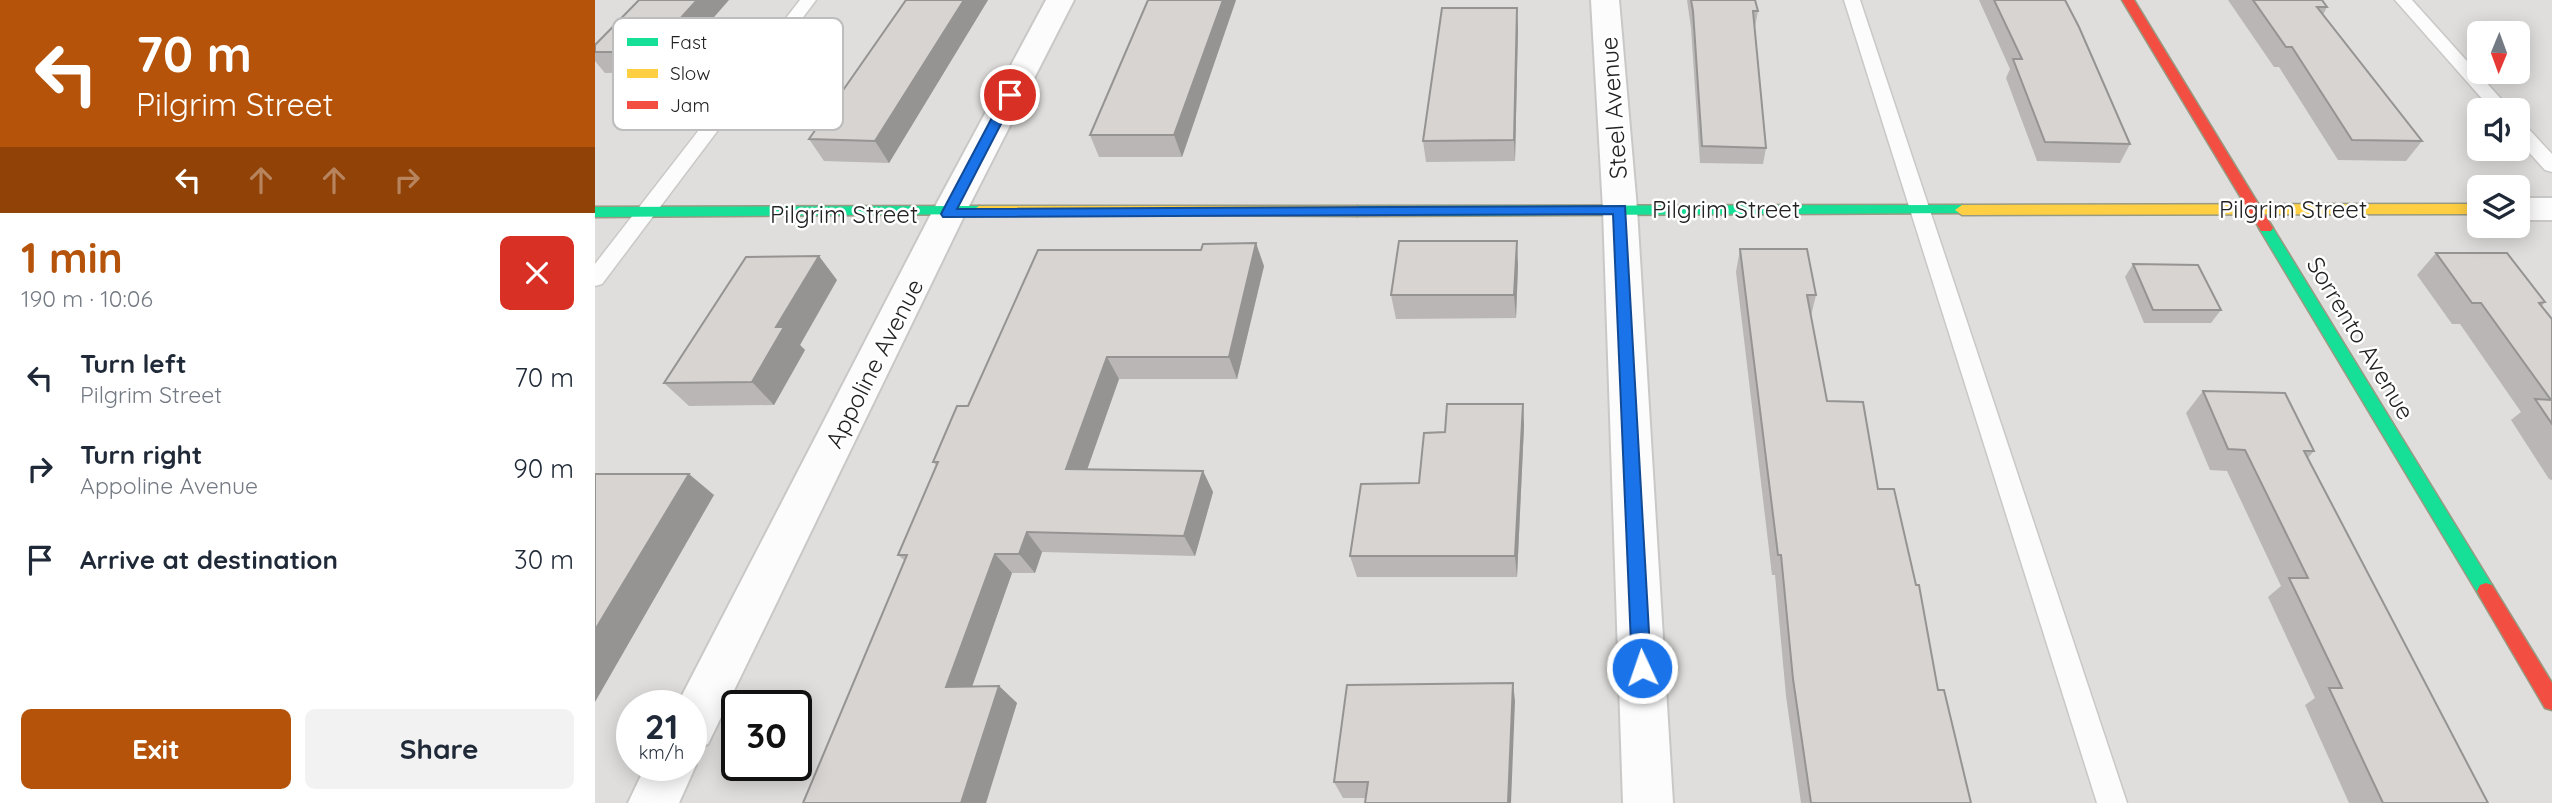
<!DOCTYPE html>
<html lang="en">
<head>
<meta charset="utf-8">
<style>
  :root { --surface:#fff; --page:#f2f2f3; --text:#1f2937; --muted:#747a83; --accent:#b45309 }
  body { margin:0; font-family:Quicksand,sans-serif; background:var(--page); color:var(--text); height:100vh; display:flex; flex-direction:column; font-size:26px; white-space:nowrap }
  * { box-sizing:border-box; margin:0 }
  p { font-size:23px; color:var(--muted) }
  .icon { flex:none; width:38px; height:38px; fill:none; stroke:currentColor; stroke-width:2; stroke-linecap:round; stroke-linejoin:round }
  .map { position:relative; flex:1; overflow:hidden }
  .drawer { display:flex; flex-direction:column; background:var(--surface); width:595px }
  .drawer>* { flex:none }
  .hud { background:#b45309; color:#fff; overflow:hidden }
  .needle { width:46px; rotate:181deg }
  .tools { position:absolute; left:1872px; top:21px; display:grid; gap:14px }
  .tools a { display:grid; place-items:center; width:63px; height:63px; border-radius:10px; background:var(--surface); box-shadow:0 4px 18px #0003; font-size:35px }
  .speed { position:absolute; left:21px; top:690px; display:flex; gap:14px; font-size:35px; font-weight:700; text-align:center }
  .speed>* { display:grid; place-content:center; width:91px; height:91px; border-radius:50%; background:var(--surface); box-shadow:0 4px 18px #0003; line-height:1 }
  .speed small { font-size:18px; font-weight:400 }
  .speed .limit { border:4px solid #111; border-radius:10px; background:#fff; color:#111 }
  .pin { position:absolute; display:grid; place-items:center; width:60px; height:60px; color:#fff; margin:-30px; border:4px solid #fff; border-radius:50%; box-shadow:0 2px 7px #0007 }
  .me { position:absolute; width:77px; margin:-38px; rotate:357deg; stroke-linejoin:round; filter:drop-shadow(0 0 5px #0008) }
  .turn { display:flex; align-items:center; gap:24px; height:147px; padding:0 21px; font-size:32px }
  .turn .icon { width:91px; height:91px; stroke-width:2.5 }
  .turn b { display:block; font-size:49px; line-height:60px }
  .lanes { display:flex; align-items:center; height:66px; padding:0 21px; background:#0003; justify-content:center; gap:35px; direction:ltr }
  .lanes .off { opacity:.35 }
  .round { display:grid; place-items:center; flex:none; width:74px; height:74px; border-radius:10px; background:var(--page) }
  .headline { display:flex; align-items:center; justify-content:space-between; height:119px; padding:0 21px }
  h1 { font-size:42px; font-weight:700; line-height:52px; color:var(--accent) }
  .cta { display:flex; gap:14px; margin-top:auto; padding:14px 21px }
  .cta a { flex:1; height:80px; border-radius:10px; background:var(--accent); color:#fff; font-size:28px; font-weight:700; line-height:80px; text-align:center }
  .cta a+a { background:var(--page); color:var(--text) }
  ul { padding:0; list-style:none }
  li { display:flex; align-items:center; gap:21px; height:91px; padding:0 21px }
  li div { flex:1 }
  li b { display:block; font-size:26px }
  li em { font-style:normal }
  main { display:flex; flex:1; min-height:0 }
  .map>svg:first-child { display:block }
</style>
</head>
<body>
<main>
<section class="drawer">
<div class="hud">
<div class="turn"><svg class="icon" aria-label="left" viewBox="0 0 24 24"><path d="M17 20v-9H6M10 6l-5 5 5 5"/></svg><div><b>70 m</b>Pilgrim Street</div></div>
<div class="lanes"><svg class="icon" aria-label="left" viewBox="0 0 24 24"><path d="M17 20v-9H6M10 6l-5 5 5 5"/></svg><svg class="icon off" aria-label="ahead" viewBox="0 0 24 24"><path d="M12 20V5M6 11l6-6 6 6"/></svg><svg class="icon off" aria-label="ahead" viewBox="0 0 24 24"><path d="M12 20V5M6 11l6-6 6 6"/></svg><svg class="icon off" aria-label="right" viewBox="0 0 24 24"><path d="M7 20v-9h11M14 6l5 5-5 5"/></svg></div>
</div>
<div class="headline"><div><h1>1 min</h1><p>190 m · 10:06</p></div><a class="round" style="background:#d93025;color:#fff"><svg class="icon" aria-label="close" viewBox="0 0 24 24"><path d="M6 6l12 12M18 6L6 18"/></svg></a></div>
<ul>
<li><svg class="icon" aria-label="left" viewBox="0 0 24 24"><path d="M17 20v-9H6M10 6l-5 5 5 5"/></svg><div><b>Turn left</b><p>Pilgrim Street</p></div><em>70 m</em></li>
<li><svg class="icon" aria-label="right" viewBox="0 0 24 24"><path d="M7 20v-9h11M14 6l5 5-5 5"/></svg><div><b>Turn right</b><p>Appoline Avenue</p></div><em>90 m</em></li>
<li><svg class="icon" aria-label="arrive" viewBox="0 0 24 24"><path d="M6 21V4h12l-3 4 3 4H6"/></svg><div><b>Arrive at destination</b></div><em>30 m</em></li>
</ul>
<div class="cta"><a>Exit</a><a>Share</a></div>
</section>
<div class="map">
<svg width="1957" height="803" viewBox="0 0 1957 803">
  <rect width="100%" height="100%" fill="#f0eeeb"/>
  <path fill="#dfdedc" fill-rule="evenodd" d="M0 0H1957V803H0ZM1885 33H1923V72H1885ZM1885 110H1923V149H1885ZM1885 187H1923V226H1885ZM37 705H96V765H37ZM142 705H201V765H142Z"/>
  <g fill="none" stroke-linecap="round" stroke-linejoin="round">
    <g stroke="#c9c8c7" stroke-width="3">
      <g id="lane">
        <path d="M205 0H221L7 284 0 286V264Z"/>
        <path d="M1249 0H1265L1532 803H1502Z"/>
        <path d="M1800 0H1817L1916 110H1897Z"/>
        <path d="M1923 122 1929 124 1957 154V172L1950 170 1923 140Z"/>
      </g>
    </g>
    <g stroke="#c9c8c7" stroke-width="4">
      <g id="street">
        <path d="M451 0H479L370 214 113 744 96 750V705H82L336 214Z"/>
        <path d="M996 0H1024L1042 209 1078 803H1028L1008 209Z"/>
        <rect x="1923" y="198" width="34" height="22"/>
        <path d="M96 753 101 765 84 803H33L51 765H96Z"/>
      </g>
    </g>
    <g stroke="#999a82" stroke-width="3">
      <g id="fast">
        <path d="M1367 205 1372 207 1374 210 1372 213 762 216 755 211 762 206Z"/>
        <path d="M384 206 391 211 389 214 0 217V207Z"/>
        <path d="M1671 223 1676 225 1897 585 1900 591 1897 597 1891 599 1885 597 1664 228Z"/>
      </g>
    </g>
    <g stroke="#999a82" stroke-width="3">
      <g id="slow">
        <path d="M1885 204V214L1367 215 1360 210 1367 205Z"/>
        <path d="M384 206H762L769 211 762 216 379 214 377 211Z"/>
      </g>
    </g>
    <g stroke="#999a82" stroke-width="3">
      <g id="jam">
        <path d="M1527 0H1539L1678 228 1676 231H1666Z"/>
        <path d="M1891 583 1897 585 1957 683V710L1950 708 1885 597 1882 591 1885 585Z"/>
      </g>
    </g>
    <use href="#lane" fill="#fdfcfc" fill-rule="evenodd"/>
    <use href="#street" fill="#fdfcfc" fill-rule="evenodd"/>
    <use href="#fast" fill="#16e098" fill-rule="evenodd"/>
    <use href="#slow" fill="#ffcf43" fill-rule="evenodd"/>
    <use href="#jam" fill="#f24e42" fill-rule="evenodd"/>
  </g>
  <g fill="#b9b6b5">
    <path d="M44 0 71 72 10 73 0 61V45Z"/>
    <path d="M311 0H393L294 163 229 161 214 139Z"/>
    <path d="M641 0 587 157H504L495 135Z"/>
    <path d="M1092 0H1160L1163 11 1160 27 1171 148 1168 164 1105 163 1096 28Z"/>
    <path d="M1384 0H1470L1535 144 1525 163 1442 161 1411 78 1415 69Z"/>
    <path d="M1633 0H1727L1732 7 1728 15 1827 141 1811 161 1743 160 1684 67H1679Z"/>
    <path d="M923 29 920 161 831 162 828 141Z"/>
    <path d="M1145 249 1221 295 1216 316 1232 401 1283 489 1376 803H1206L1191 696 1180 575H1177L1141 272Z"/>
    <path d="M1841 253 1950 302 1947 306 1957 319V480L1954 479 1916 420 1926 412 1865 324H1857L1822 275Z"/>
    <path d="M1538 264 1626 310 1616 323H1549L1530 277Z"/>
    <path d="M923 265 921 318 801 319 796 295Z"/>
    <path d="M669 266 642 379H524L492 469 608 471 618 492 600 556 447 552 440 573H417L377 686H404L422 703 391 803 309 560 303 555 342 466 338 462 373 406Z"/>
    <path d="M242 280 205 345 210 350 179 405 94 406 69 383Z"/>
    <path d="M1608 391 1719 451 1713 458 1893 803H1754L1710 705 1720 698 1673 597 1686 586 1632 471 1615 470 1591 413Z"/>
    <path d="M928 404 929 426 922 577H762L755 556 824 483 850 432Z"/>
    <path d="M920 701 771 798H748L739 782Z"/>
  </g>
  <g fill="#969493">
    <path d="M102 0H134L71 72 55 52Z"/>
    <path d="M369 0H393L294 163 280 141Z"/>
    <path d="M628 0H641L587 157 579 135Z"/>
    <path d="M922 8 923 29 920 161 919 140Z"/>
    <path d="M922 241 923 265 921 318 919 295Z"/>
    <path d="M661 243 669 266 642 379 634 357Z"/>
    <path d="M224 256 242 280 205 345 210 350 179 405 157 382 181 327Z"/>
    <path d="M512 357 524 379 485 490 471 469Z"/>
    <path d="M928 404 929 426 922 577 920 556Z"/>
    <path d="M608 471 618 492 600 556 589 536Z"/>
    <path d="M94 474 119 495 0 702V630Z"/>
    <path d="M432 532 447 552 440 573 424 554Z"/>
    <path d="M400 554 417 573 371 704 351 687Z"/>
    <path d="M918 683 920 701 916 803H913Z"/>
    <path d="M404 686 422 703 391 803H366Z"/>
  </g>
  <g fill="#d7d4d2" stroke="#969493" stroke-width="2">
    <path d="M44 0H102L55 52H0V45Z"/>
    <path d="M311 0H369L280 141 214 139Z"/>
    <path d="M553 0H628L579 135H495Z"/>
    <path d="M1096 0H1160L1163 11H1158L1171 148 1107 146 1098 11Z"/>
    <path d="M1399 0H1470L1484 27 1535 144 1450 142 1418 59H1427Z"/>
    <path d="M1658 0H1727L1732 7H1722L1827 141 1757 140 1697 47H1691Z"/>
    <path d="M847 8H922L919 140 828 141Z"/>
    <path d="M804 241H922L919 295H796Z"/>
    <path d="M661 243 634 357H512L471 469 608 471 589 536 432 532 424 554H400L351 687 404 686 366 803H208L312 555H303L343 462H338L362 406H373L443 250H606L608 244Z"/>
    <path d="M1145 249H1212L1221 295H1212L1232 401 1268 402 1283 489H1299L1321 585H1324L1343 690H1349L1376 803H1216L1198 679 1186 555H1183Z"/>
    <path d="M1841 253H1912L1950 302 1944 303 1957 319V424L1940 399 1956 400 1886 303H1877Z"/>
    <path d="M224 256 181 327H189L157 382 69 383 151 257Z"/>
    <path d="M1538 264 1603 265 1626 310H1558Z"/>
    <path d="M1608 391 1690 393 1719 451H1709L1893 803H1788L1734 688H1747L1694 578H1713L1650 450 1633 449Z"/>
    <path d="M852 404H928L920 556H755L766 484 824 483 829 433 850 432Z"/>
    <path d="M0 474H94L0 630Z"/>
    <path d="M918 683 913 803H770L773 782H739L752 685Z"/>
  </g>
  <path fill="#1a73e8" stroke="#114b97" stroke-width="2" d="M415 91 421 95 362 209 1030 206 1056 668 1053 674 1047 677 1040 674 1037 668 1018 214 348 217 346 214 409 95Z"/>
  <g text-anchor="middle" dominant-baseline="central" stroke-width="5" stroke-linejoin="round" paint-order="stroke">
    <g font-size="24" fill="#222" stroke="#fff">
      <text transform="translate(1018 108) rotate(-94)">Steel Avenue</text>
      <text x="1131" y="209">Pilgrim Street</text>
      <text x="1698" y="209">Pilgrim Street</text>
      <text x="249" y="214">Pilgrim Street</text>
      <text transform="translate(1766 338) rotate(59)">Sorrento Avenue</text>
      <text transform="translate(279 363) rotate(-63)">Appoline Avenue</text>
    </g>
  </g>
  <rect x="18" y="18" width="230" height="112" rx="10" fill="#fff" stroke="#bdbdbd" stroke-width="2"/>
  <rect x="32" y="38" width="31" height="8" fill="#16e098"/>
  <rect x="32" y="69" width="31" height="9" fill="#ffcf43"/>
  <rect x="32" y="101" width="31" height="8" fill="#f24e42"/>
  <g font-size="19" fill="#222">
    <text x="75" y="49">Fast</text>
    <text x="75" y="80">Slow</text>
    <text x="75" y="112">Jam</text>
  </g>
</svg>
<div class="tools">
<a><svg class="needle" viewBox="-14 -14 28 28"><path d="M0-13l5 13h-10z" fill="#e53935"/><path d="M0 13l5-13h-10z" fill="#747a83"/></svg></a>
<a><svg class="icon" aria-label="sound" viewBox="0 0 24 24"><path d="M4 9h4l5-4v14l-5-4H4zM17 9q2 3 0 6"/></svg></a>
<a><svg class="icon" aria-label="layers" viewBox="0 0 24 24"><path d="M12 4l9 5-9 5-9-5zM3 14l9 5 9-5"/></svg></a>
</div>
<div class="speed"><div>21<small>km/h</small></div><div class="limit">30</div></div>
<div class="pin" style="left:415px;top:95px;background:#d93025"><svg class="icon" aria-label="arrive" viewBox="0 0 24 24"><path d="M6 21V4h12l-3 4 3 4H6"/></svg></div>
<svg class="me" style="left:1047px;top:668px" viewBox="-20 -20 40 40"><circle r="17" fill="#1a73e8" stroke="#fff" stroke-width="3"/><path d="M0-11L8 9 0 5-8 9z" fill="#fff"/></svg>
</div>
</main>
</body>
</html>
